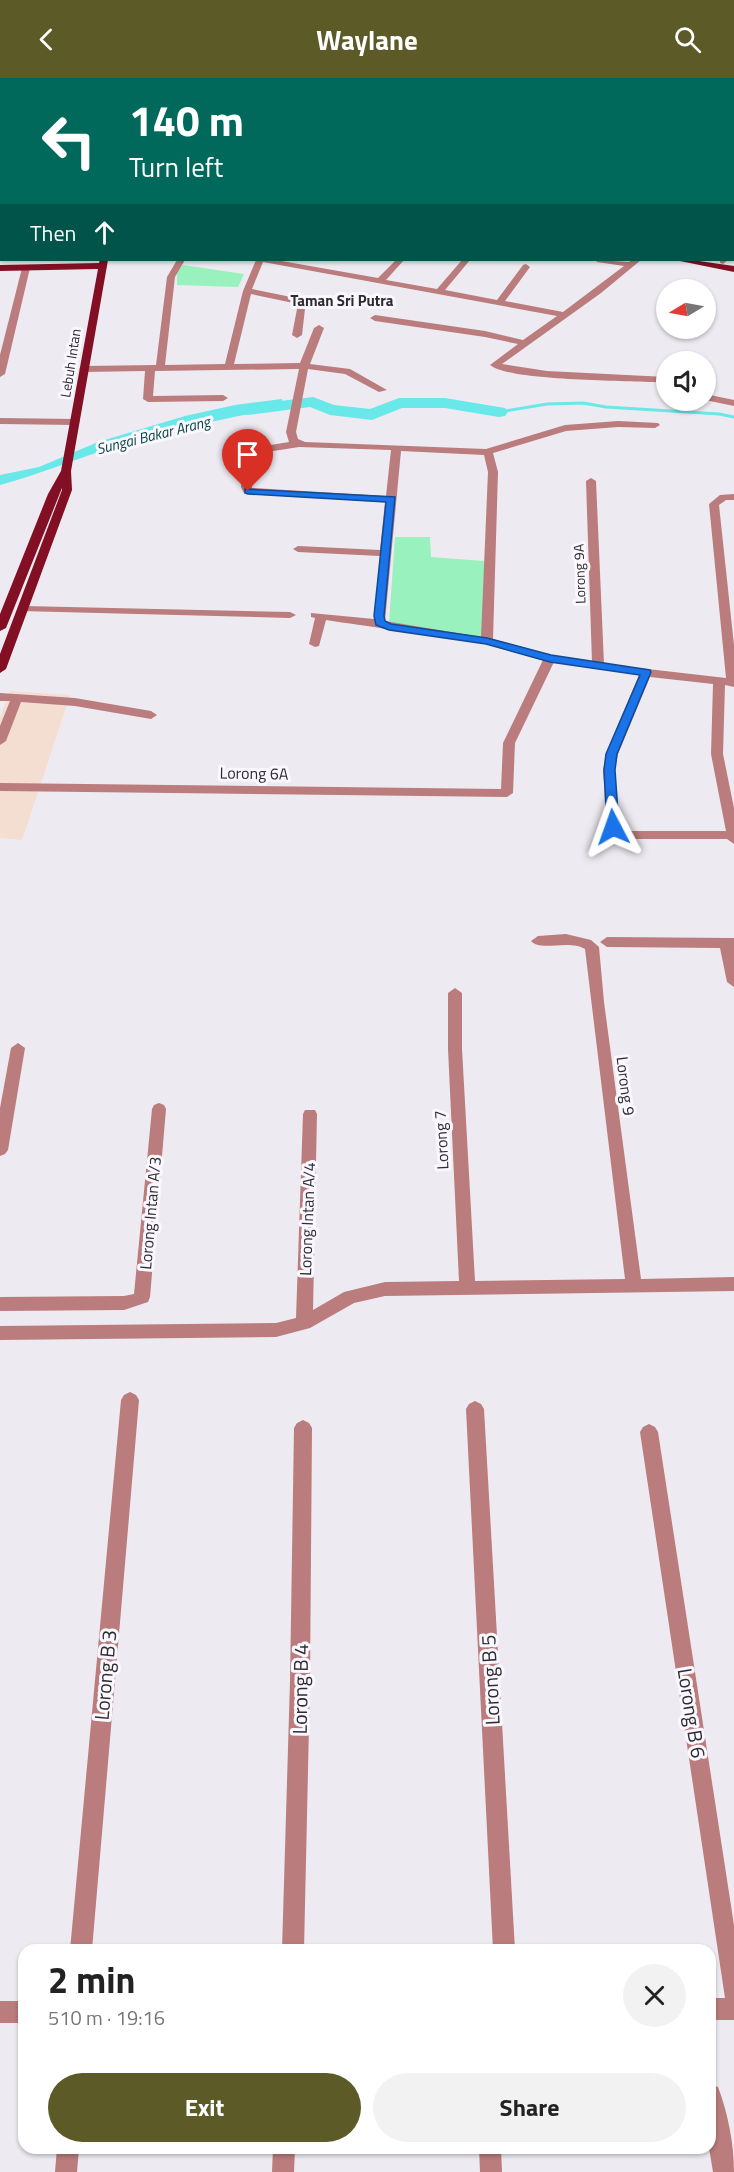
<!DOCTYPE html>
<html lang="en">
<head>
<meta charset="utf-8">
<style>
  :root { --surface:#fff; --page:#f2f2f2; --text:#222; --muted:#767676; --accent:#5c5b28 }
  body { margin:0; font-family:"Titillium Web",sans-serif; background:var(--page); color:var(--text); height:100vh; display:flex; flex-direction:column; font-size:22px; white-space:nowrap }
  * { box-sizing:border-box; margin:0 }
  p { font-size:20px; color:var(--muted) }
  .icon { flex:none; width:33px; height:33px; fill:none; stroke:currentColor; stroke-width:2; stroke-linecap:round; stroke-linejoin:round }
  .map { position:relative; flex:1; overflow:hidden }
  .details { position:absolute; left:18px; top:1866px; width:698px; height:210px; display:flex; flex-direction:column; background:var(--surface); border-radius:18px; box-shadow:0 2px 4px #0004 }
  .details>* { flex:none }
  .top-card { position:absolute; left:0px; top:0px; width:735px; height:183px; box-shadow:0 2px 4px #0004; background:#00695c; color:#fff; overflow:hidden }
  .needle { width:39px; rotate:260deg }
  .controls { position:absolute; left:656px; top:201px; display:grid; gap:12px }
  .controls a { display:grid; place-items:center; width:60px; height:60px; border-radius:50%; background:var(--surface); box-shadow:0 2px 4px #0004; font-size:30px }
  .pin { position:absolute; display:grid; place-items:center; width:51px; height:51px; color:#fff; margin:-62px -26px; border-radius:50% 50% 50% 0; rotate:-45deg; box-shadow:0 0 6px #0007 }
  .pin .icon { rotate:45deg }
  .me { position:absolute; width:66px; margin:-33px; rotate:356deg; stroke-linejoin:round; filter:drop-shadow(0 0 4px #0008) }
  .turn { display:flex; align-items:center; gap:21px; height:126px; padding:0 30px; font-size:27px }
  .turn .icon { width:78px; height:78px; stroke-width:2.5 }
  .turn b { display:block; font-size:42px; line-height:51px }
  .then { display:flex; align-items:center; height:57px; padding:0 30px; background:#0003; gap:12px; font-size:22px }
  .round { display:grid; place-items:center; flex:none; width:63px; height:63px; border-radius:32px; background:var(--page) }
  .headline { display:flex; align-items:center; justify-content:space-between; height:102px; padding:0 30px }
  h1 { font-size:36px; font-weight:700; line-height:45px }
  .button { display:flex; gap:12px; margin-top:auto; padding:12px 30px }
  .button a { flex:1; height:69px; border-radius:36px; background:var(--accent); color:#fff; font-size:24px; font-weight:700; line-height:69px; text-align:center }
  .button a+a { background:var(--page); color:var(--text) }
  header { display:flex; justify-content:space-between; align-items:center; height:78px; padding:0 30px; background:var(--accent); color:#fff; font-size:27px; font-weight:700 }
  .map>svg:first-child { display:block }
</style>
</head>
<body>
<header><svg class="icon" aria-label="back" viewBox="0 0 24 24"><path d="M15 5l-7 7 7 7"/></svg>Waylane<svg class="icon" aria-label="search" viewBox="0 0 24 24"><circle cx="10" cy="10" r="6"/><path d="M15 15l6 6"/></svg></header>
<div class="map">
<svg width="734" height="2094" viewBox="0 0 734 2094">
  <rect width="100%" height="100%" fill="#edebf1"/>
  <path fill="#f4ddd1" d="M10 613 70 617 22 762 0 760V640Z"/>
  <g fill="#99f1bd">
    <path d="M183 187 244 196 238 209 177 207V194Z"/>
    <path d="M395 459H430L431 479 484 483V560L389 545Z"/>
  </g>
  <path fill="#69e8e9" d="M282 321 283 329C228 340 171 351 118 368 78 380 40 396 0 407V397L39 389 98 364 185 338 235 327Z"/>
  <g fill="none" stroke-linecap="round" stroke-linejoin="round">
    <path stroke="#69e8e9" stroke-width="2" d="M98 2 102 0"/>
    <path stroke="#69e8e9" stroke-width="3" d="M499 334 547 326 583 325 606 329 719 336 734 339"/>
    <path fill="#69e8e9" fill-rule="evenodd" d="M313 319 334 327 370 331 399 320H445L505 330 508 334 505 338 499 339 445 330H402L372 342 330 337 310 329 248 337 242 336 239 332 242 328 248 327Z"/>
    <g fill="#ba7c7d" fill-rule="evenodd">
      <path d="M169 0H177L168 2Z"/>
      <path d="M209 0H217L208 2Z"/>
      <path d="M226 0 243 2H227Z"/>
      <path d="M292 0H301L291 2Z"/>
      <path d="M391 0H401L390 2Z"/>
      <path d="M514 0H524L512 2Z"/>
      <path d="M639 0H650L637 2Z"/>
      <path d="M682 0H691L692 2H683Z"/>
      <rect x="0" y="15" width="2" height="4"/>
      <path d="M0 96H2L0 101Z"/>
      <rect x="0" y="151" width="2" height="6"/>
      <path d="M177 182H185L175 199 165 287 225 286 243 213 256 182H276L378 200 396 182H404L386 202 437 211 462 182H470L445 212 497 222 523 187 526 186 530 189 505 223 563 234 624 188 597 184 596 182 629 184 632 182H641L601 215 502 286 547 293 666 299V305C633 302 511 304 490 287L518 266 485 259 375 243 370 240 375 237 485 253 523 262 557 238 263 184 252 211 306 222 302 257 297 260 292 257 298 226 251 216 234 286 300 285 314 250 319 247 324 250 310 286 350 291 387 312 379 314 345 296 308 291 296 354 298 361 305 364 486 371 565 347 618 343 658 345 660 347 655 350 618 349 566 353 493 375 498 394 493 561 551 577 592 584 586 403 591 400 596 403 604 586 726 600 709 426 720 417 734 416V422H726L719 427 734 567V609L725 607 723 676 734 730V766L727 761H627L613 758 607 749 603 692 606 676 639 597 554 584 515 665 513 715 507 719 0 713V705L501 711 503 665 543 582 486 566 389 552C369 547 347 546 326 542L319 568 315 569 309 566 315 540 311 539V535L374 541 380 478 298 474 293 471 298 468 380 472 385 424 248 416 244 415 241 409 243 377 247 371 289 364 286 354 299 291 155 293 153 318 223 317 228 320 223 323 148 324 143 321 145 293 84 294 79 291 84 288 156 287 167 199ZM299 369 391 372 386 418 252 410 254 376ZM401 373 484 377 488 394 481 559 385 543ZM650 599 713 606 711 676 726 753H627L619 748 615 692 618 676Z"/>
      <path d="M720 182H728L723 186 720 185Z"/>
      <path d="M26 187 30 190 5 296 0 299V277L22 190Z"/>
      <path d="M705 316 734 322V328L705 322Z"/>
      <path d="M0 340 75 341 80 344 75 347 0 346Z"/>
      <path d="M24 528 290 534 296 537 290 540 20 533 18 531Z"/>
      <path d="M0 615 75 620 151 633 157 637 151 641 75 628 21 624 6 663 0 667V648L10 623H0Z"/>
      <path d="M566 856 591 862 599 869 604 924 641 1201 734 1199V1213L385 1218 354 1225 310 1250 276 1259 0 1262V1248L276 1245 296 1240 303 1036 305 1032H315L317 1036 313 1232 344 1214 385 1204 459 1203 448 971V915L455 910 462 915V971L475 1203 625 1201 585 871C569 861 540 874 531 863L538 858Z"/>
      <path d="M607 859 734 860V909L727 904 720 870 607 869 600 864Z"/>
      <path d="M18 965 25 970 8 1072 5 1076 0 1078V1030L11 970Z"/>
      <path d="M159 1025 164 1027 166 1031 150 1219 148 1224 124 1232 0 1233V1219L124 1218 134 1216 152 1031 154 1027Z"/>
      <path d="M130 1314 136 1317 139 1322 92 1872H70L121 1322 124 1317Z"/>
      <path d="M475 1323 481 1326 484 1331 515 1872H493L466 1331 469 1326Z"/>
      <path d="M303 1342 309 1345 312 1350 310 1603 304 1872H282L290 1603 294 1350 297 1345Z"/>
      <path d="M649 1346 655 1349 658 1354 734 1847V1942H710V1920H725L640 1354 643 1349Z"/>
      <rect x="0" y="1923" width="24" height="22"/>
      <path d="M710 2006 718 2009C728 2035 734 2067 734 2094H713L709 2070Z"/>
      <path d="M57 2070H79L77 2094H55Z"/>
      <path d="M273 2070H295L294 2094H272Z"/>
      <path d="M479 2070H501L502 2094H480Z"/>
    </g>
    <g fill="#820f24" fill-rule="evenodd">
      <rect x="0" y="50" width="2" height="5"/>
      <path d="M100 182H108L71 393 72 412 6 591 0 595V576L62 412V410L6 550 0 553V536L48 416 61 393 98 191 0 193V187L99 185Z"/>
      <path d="M675 182H692L734 188V194Z"/>
    </g>
  </g>
  <path fill="#1a73e8" stroke="#114b97" stroke-width="1.5" d="M245 411 395 419 384 538 385 543 391 546 487 560 551 577 650 592 651 594 617 676 615 692 619 749 617 752 613 753 607 749 604 692 606 676 640 597 550 584 486 566 389 552 376 547 374 538 386 424 248 416 245 415Z"/>
  <g text-anchor="middle" dominant-baseline="central" stroke-width="6" stroke-linejoin="round" paint-order="stroke">
    <g font-size="14" fill="#2d2c2e" stroke="#faf8fe">
      <text transform="translate(70 285) rotate(-81)">Lebuh Intan</text>
      <text transform="translate(579 496) rotate(-92)">Lorong 9A</text>
    </g>
    <g font-size="15" font-weight="bold" fill="#2d2c2e" stroke="#faf8fe">
      <text x="342" y="222">Taman Sri Putra</text>
    </g>
    <g font-size="15" font-style="italic" fill="#084545" stroke="#faf8fe">
      <text transform="translate(153 357) rotate(-14)">Sungai Bakar Arang</text>
    </g>
    <g font-size="16" fill="#2d2c2e" stroke="#faf8fe">
      <text transform="translate(254 695) rotate(1)">Lorong 6A</text>
      <text transform="translate(626 1008) rotate(83)">Lorong 9</text>
      <text transform="translate(441 1062) rotate(-93)">Lorong 7</text>
      <text transform="translate(150 1135) rotate(-85)">Lorong Intan A/3</text>
      <text transform="translate(307 1141) rotate(-88)">Lorong Intan A/4</text>
    </g>
    <g font-size="20" fill="#2d2c2e" stroke="#faf8fe">
      <text transform="translate(105 1597) rotate(-85)">Lorong B 3</text>
      <text transform="translate(490 1602) rotate(-93)">Lorong B 5</text>
      <text transform="translate(300 1611) rotate(-89)">Lorong B 4</text>
      <text transform="translate(692 1635) rotate(81)">Lorong B 6</text>
    </g>
  </g>
</svg>
<div class="controls">
<a><svg class="needle" viewBox="-14 -14 28 28"><path d="M0-13l5 13h-10z" fill="#e53935"/><path d="M0 13l5-13h-10z" fill="#767676"/></svg></a>
<a><svg class="icon" aria-label="sound" viewBox="0 0 24 24"><path d="M4 9h4l5-4v14l-5-4H4zM17 9q2 3 0 6"/></svg></a>
</div>
<div class="pin" style="left:248px;top:413px;background:#d93025"><svg class="icon" aria-label="arrive" viewBox="0 0 24 24"><path d="M6 21V4h12l-3 4 3 4H6"/></svg></div>
<svg class="me" style="left:613px;top:749px" viewBox="-20 -20 40 40"><path d="M0-17L14 15 0 8-14 15z" fill="#1a73e8" stroke="#fff" stroke-width="4"/></svg>
<div class="top-card">
<div class="turn"><svg class="icon" aria-label="left" viewBox="0 0 24 24"><path d="M17 20v-9H6M10 6l-5 5 5 5"/></svg><div><b>140 m</b>Turn left</div></div>
<div class="then">Then<svg class="icon" aria-label="ahead" viewBox="0 0 24 24"><path d="M12 20V5M6 11l6-6 6 6"/></svg></div>
</div>
<section class="details">
<div class="headline"><div><h1>2 min</h1><p>510 m · 19:16</p></div><a class="round"><svg class="icon" aria-label="close" viewBox="0 0 24 24"><path d="M6 6l12 12M18 6L6 18"/></svg></a></div>
<div class="button"><a>Exit</a><a>Share</a></div>
</section>
</div>
</body>
</html>
